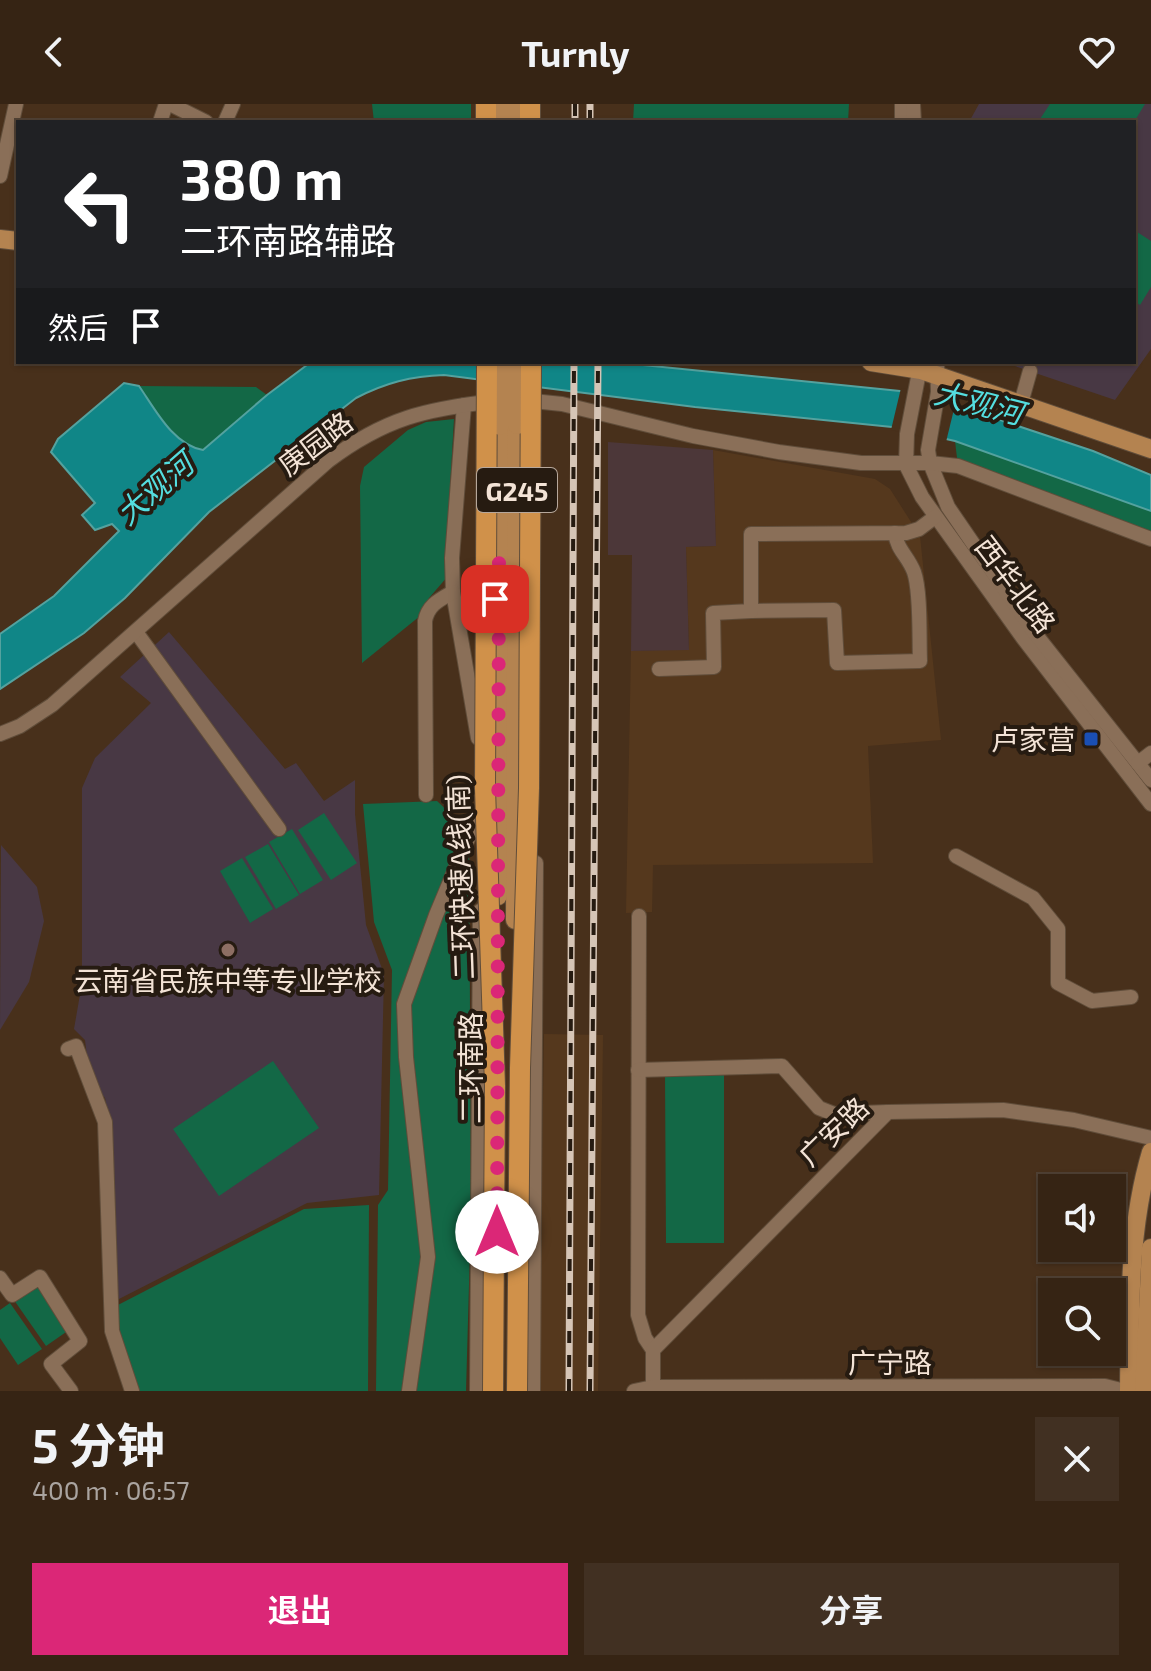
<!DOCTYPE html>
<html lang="zh">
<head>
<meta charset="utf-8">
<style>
  :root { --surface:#362414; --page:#413022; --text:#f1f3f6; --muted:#aaa4a0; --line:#504134; --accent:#db2777 }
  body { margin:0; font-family:"Exo 2","Noto Sans SC",sans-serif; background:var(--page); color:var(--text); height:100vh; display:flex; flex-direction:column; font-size:30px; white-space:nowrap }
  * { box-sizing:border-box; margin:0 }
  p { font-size:26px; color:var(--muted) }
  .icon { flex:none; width:44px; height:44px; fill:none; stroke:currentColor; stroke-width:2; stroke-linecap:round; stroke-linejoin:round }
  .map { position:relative; height:1287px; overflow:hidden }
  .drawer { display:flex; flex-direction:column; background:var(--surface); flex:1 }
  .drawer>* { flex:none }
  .banner { position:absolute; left:16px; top:16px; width:1120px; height:244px; border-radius:0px; box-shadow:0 2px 6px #0004,0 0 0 2px var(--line); background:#202124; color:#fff; overflow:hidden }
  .buttons { position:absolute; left:1038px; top:1070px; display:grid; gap:16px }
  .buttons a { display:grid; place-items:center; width:88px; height:88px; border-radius:0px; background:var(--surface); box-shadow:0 2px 6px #0004,0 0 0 2px var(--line); font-size:40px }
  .pin { position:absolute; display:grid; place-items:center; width:68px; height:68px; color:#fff; margin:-34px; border-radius:16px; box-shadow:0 4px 12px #0006 }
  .me { position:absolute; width:88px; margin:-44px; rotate:0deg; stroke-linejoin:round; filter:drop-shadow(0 0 6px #0008) }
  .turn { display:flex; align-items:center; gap:28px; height:168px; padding:0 32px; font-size:36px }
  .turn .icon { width:104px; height:104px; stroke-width:2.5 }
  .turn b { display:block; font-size:56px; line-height:68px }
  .then { display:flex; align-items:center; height:76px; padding:0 32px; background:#0003; gap:16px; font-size:30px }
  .round { display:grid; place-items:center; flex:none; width:84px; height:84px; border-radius:0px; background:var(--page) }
  .summary { display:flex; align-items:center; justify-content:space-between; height:136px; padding:0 32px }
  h1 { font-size:48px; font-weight:700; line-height:60px }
  .primary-button { display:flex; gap:16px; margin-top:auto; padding:16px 32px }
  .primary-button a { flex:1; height:92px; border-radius:0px; background:var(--accent); color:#fff; font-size:32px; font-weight:700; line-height:92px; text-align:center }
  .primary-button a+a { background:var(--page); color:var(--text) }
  header { display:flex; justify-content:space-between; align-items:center; height:104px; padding:0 32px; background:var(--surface); font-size:36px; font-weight:700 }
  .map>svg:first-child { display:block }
</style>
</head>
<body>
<header><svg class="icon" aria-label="back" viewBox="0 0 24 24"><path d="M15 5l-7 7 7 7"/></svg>Turnly<svg class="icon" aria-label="heart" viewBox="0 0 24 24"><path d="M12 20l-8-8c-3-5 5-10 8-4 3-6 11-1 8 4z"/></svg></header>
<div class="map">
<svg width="1151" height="1287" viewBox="0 0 1151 1287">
  <rect width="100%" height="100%" fill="#48301b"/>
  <g fill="#55381d">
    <path d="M713 346 875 375 890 385 920 432 941 636 868 642 873 759 653 761 652 808 626 809 631 547 689 545 686 443 716 442Z"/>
    <path d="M544 930 603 931 598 1287H539Z"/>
  </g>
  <path fill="#4c3739" d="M608 338 713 346 716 442 686 443 689 546 631 547 632 451H608Z"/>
  <g fill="#483844">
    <path d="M979 0H1151V245L1115 296 1003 258H1134V18H969Z"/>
    <path d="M169 528 285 665 296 659 324 697 355 676V710L366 821 384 870 379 1091 307 1099 117 1196 112 1032 105 994 90 977 85 936 74 925 82 879V684L95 654 151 599 120 573Z"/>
    <path d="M1 741 37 783 44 817 29 878 0 926Z"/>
  </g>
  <g fill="#136846">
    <path d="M372 0H471V18H374Z"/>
    <path d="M634 0H849L848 18H633Z"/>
    <path d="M1050 0H1145L1134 18H1038Z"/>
    <path d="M1134 126 1151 137V183L1140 201 1134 197Z"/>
    <path d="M139 282 256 283 267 291 203 346C173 341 155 305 139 282Z"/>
    <path d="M454 315 447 437 448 472 429 494 420 512 362 559 360 382 364 363 408 326 426 318Z"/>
    <path d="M955 337 1151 407V441L958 362Z"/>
    <path d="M437 697 453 712 469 710 471 1110 466 1287H376L378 1101 388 1086 392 866 374 818 363 700Z"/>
    <path d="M324 709 357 759 331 776 298 726Z"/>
    <path d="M292 725 323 776 300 790 269 738Z"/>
    <path d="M268 740 299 791 276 805 245 753Z"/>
    <path d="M242 754 273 805 250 819 220 767Z"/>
    <path d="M273 957 319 1024 219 1092 173 1025Z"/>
    <path d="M665 968H724V1139H666Z"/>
    <path d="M369 1101 368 1287H137L118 1223 116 1202 304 1105Z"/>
    <path d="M37 1180 69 1226 46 1242 14 1196Z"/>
    <path d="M10 1199 42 1245 18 1261 0 1234V1206Z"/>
  </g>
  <path fill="#108687" stroke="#54a29f" stroke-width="2" d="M311 258H613L900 287 955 301 1093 347 1151 371V407L955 337 892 323 695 303 444 271C411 272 385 279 356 294L209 408 125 494 84 529 0 585V530L54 492 119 427 112 420 95 426 82 411 95 399 51 348 58 335 124 279 139 282C155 305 173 341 203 346L267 291Z"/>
  <path fill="#48301b" d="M901 284 956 297 946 338 891 326Z"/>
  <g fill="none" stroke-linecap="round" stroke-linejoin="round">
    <g stroke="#604d3a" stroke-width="16">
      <g id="minor">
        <path d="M170 0 206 18"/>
        <path d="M902 0V18"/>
        <path d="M913 0 914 18"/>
        <path d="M160 18 166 0"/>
        <path d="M225 18 233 0"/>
        <path d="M0 72 16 0"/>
        <path d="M921 258 907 330 906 361 922 393 1023 534 1151 700"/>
        <path d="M937 258 938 288 928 346 930 359 948 403 1033 527 1151 676"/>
        <path d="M523 296 562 300 693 332 779 348 861 359H930L958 362 1151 435"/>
        <path d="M1021 299 1030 267"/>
        <path d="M464 301 452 454 453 488 478 634"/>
        <path d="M751 507 834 506 837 559 920 557C919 534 921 488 914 468 908 452 897 446 895 429"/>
        <path d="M136 528 279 725"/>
        <path d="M659 565 714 563 713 509 751 507V430L906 429 919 425 935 413"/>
        <path d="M0 630 20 622 52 601 328 357C385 314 426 305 495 297"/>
        <path d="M1138 659 1151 649"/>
        <path d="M426 691 425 517C428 501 439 496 453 488"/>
        <path d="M956 752 1033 794 1058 825V879L1092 897 1131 893"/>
        <path d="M639 812 638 1211 645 1234 653 1246"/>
        <path d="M68 945 76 942 105 1018 112 1227 132 1287"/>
        <path d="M638 966 782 962 819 1004 834 1010 888 1008"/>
        <path d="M0 1174 12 1191 40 1173 80 1237 51 1260 71 1287"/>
        <path d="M653 1283V1246L888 1008 1003 1006 1074 1016 1151 1034"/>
        <path d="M409 1287 428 1153 406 953 404 900 436 811 480 706"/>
        <path d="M477 1287 480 807"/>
        <path d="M533 1287 536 759"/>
        <path d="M634 1287 653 1283 1105 1282 1125 1287"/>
      </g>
    </g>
    <g stroke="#604d3a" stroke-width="20">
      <g id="major">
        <path d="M499 0V18"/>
        <path d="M517 0V18"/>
        <path d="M0 135 18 137"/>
        <path d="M871 258 921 266 1151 345"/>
        <path d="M498 792 500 322"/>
        <path d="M515 816 517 321"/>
        <path d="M1129 1287C1130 1207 1128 1125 1151 1048"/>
        <path d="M1144 1287 1151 1144"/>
      </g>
    </g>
    <g stroke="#604d3a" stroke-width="22">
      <g id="highway">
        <path d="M486 0V18"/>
        <path d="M530 0V18"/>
      </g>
    </g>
    <use href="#minor" stroke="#8a6f58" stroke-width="14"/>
    <use href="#major" stroke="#b48350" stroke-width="18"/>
    <use href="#highway" stroke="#d0914a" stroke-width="20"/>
    <g stroke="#d6c5b6" stroke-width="7">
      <g id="rail">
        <path d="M575 0V18"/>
        <path d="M590 18V0"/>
        <path d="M569 1287 574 258"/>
        <path d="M590 1287 598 258"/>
      </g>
    </g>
    <use href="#rail" stroke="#261b11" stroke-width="4" stroke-dasharray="12" stroke-linecap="butt"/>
    <g stroke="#604d3a" stroke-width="20" stroke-linecap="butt">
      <g id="major-bridge">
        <path d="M517 321 518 258"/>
        <path d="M500 322V258"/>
      </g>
    </g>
    <g stroke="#604d3a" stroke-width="22" stroke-linecap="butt">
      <g id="highway-bridge">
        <path d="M487 258 485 684 495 982 493 1287"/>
        <path d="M517 1287 520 964 529 684 531 258"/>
      </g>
    </g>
    <use href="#major-bridge" stroke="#b48350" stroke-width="18"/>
    <use href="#highway-bridge" stroke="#d0914a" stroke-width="20"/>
  </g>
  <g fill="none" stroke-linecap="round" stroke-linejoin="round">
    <path stroke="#db2777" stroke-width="14" stroke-dasharray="0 25.2" d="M495 495 499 452 497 1128"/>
  </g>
  <rect fill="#1a4fb4" stroke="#261b11" stroke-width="3" x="1083" y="627" width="16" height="16" rx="4"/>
  <circle fill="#8d6e63" stroke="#261b11" stroke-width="3" cx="228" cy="846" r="8"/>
  <g text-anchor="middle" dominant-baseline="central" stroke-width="8" stroke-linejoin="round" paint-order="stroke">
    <rect fill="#261b11" stroke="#b6a79b" stroke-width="2" x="477" y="364" width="80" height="44" rx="6"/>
    <g font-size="26" font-weight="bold" fill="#f3e3d6">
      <text x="517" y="386">G245</text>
    </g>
    <g font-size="28" fill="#f3e3d6" stroke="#261b11">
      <text transform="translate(315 339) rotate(-37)">庚园路</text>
      <text transform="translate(1016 480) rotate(53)">西华北路</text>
      <text transform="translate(460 773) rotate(-92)">二环快速A线(南)</text>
      <text transform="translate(470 964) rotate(-90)">二环南路</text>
      <text transform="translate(833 1027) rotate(-44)">广安路</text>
      <text x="890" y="1258">广宁路</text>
    </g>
    <g font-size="28" fill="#f3e3d6" stroke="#261b11" text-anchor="end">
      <text x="1075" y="635">卢家营</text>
      <text x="228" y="876" text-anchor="middle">云南省民族中等专业学校</text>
    </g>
    <g font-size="30" font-style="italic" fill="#54dddf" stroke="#261b11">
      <text transform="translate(979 298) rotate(14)">大观河</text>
      <text transform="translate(154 384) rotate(-41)">大观河</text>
    </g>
  </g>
</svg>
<div class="buttons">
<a><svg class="icon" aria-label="sound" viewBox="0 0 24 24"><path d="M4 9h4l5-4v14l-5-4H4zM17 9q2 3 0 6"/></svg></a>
<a><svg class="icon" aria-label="search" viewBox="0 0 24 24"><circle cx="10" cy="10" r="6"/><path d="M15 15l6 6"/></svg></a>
</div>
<div class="pin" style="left:495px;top:495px;background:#d93025"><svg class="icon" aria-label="arrive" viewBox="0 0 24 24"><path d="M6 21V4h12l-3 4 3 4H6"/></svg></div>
<svg class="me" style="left:497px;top:1128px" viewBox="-20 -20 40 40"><circle r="19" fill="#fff"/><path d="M0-13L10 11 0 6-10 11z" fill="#db2777"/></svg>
<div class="banner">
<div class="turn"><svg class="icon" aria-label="left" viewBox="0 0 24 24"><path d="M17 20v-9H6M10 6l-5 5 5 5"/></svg><div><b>380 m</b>二环南路辅路</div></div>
<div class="then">然后<svg class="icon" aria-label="arrive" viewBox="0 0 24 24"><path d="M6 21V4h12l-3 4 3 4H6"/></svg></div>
</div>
</div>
<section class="drawer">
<div class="summary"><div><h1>5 分钟</h1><p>400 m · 06:57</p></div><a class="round"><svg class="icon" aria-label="close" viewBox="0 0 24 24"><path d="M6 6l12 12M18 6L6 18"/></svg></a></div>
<div class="primary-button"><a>退出</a><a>分享</a></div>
</section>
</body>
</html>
